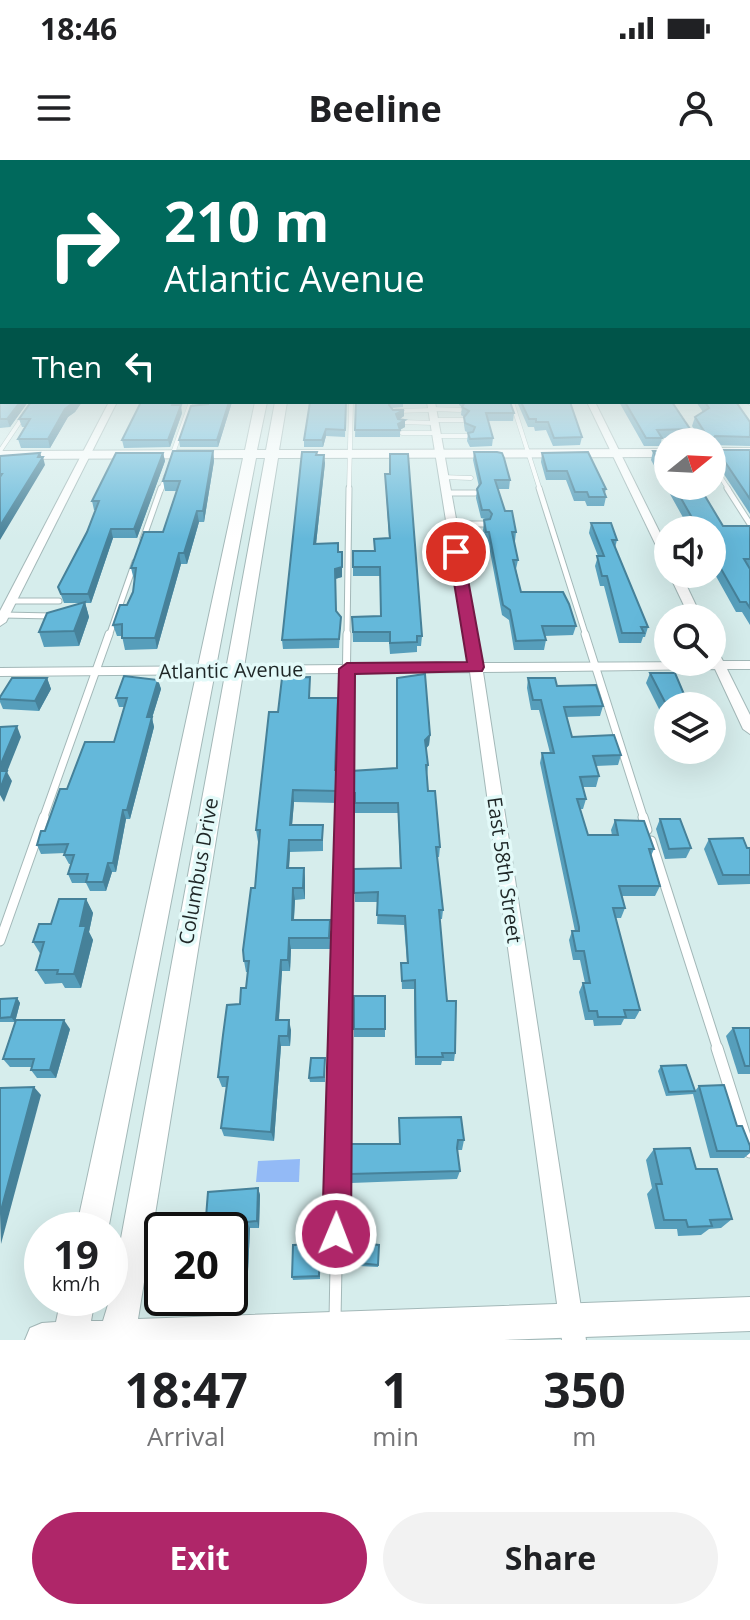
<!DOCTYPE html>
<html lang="en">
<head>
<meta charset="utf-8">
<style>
  :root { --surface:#fff; --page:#f2f2f2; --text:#202124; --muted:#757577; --accent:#af2669 }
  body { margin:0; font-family:"Open Sans",sans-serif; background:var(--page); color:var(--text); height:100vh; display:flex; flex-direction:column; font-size:30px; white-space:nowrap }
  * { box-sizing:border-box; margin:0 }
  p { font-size:26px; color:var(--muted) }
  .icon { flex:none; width:44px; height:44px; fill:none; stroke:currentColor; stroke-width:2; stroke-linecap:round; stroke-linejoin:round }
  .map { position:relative; height:1180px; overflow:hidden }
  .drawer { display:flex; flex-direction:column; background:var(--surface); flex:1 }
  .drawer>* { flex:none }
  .guide { position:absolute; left:0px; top:0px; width:750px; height:244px; box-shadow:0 8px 32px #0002; background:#00695c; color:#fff; overflow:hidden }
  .needle { width:52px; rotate:72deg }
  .controls { position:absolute; left:654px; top:268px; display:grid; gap:16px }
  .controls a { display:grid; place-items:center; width:72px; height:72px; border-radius:50%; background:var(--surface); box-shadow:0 8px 32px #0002; font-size:40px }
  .speed { position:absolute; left:24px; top:1052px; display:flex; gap:16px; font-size:40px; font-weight:700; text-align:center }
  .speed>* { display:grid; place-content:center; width:104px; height:104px; border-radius:50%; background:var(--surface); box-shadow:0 8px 32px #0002; line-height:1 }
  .speed small { font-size:20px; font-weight:400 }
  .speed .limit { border:4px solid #111; border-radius:12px; background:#fff; color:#111 }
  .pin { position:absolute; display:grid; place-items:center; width:68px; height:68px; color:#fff; margin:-34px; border:4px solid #fff; border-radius:50%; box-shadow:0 2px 8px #0007 }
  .me { position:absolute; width:88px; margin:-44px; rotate:1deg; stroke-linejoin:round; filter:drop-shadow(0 0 6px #0008) }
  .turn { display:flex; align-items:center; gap:28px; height:168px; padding:0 32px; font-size:36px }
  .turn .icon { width:104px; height:104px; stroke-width:2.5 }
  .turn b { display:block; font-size:56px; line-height:68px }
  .then { display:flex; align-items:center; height:76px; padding:0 32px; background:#0003; gap:16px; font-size:30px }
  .eta { display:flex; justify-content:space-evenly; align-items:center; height:136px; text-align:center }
  .eta b { font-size:48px; font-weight:700; line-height:56px }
  .primary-button { display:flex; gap:16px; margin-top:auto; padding:16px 32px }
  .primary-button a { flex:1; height:92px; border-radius:48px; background:var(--accent); color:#fff; font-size:32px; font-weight:700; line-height:92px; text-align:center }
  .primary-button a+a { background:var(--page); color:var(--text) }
  .status { display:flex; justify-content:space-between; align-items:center; height:56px; padding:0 40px; background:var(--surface); direction:ltr }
  .status svg { height:22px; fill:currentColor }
  header { display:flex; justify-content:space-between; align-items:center; height:104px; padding:0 32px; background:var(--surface); font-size:36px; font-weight:700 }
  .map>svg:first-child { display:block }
</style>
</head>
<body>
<div class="status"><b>18:46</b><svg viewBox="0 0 49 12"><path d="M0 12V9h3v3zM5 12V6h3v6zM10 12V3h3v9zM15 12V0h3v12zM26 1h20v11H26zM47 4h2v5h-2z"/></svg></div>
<header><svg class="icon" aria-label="menu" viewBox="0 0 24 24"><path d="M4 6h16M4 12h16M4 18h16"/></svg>Beeline<svg class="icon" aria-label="person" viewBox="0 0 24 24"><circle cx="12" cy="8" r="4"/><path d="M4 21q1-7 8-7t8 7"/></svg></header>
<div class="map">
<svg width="750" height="1180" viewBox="0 0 750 1180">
  <rect width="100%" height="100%" fill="#d6edec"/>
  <path fill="#93baf6" d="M300 999 299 1022H256L258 1001Z"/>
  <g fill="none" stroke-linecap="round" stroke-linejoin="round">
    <g stroke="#a3b8b8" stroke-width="5">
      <g id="lane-far4">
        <path d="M512 242 540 330"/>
        <path d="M432 249 460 250"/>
        <path d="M396 251 432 250"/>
        <path d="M434 260H463"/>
        <path d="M401 262 434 263"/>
        <path d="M685 264 697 282"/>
        <path d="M402 273H435"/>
        <path d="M436 276H469"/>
        <path d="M0 291 33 242"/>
        <path d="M172 296 191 242"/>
        <path d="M712 304 729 330"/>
        <path d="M442 317 471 318"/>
        <path d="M161 330 166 316"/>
        <path d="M349 330 351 242"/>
      </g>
    </g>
    <g stroke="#a3b8b8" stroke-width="7">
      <g id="lane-far3">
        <path d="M539 328 586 476"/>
        <path d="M727 328 750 364"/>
        <path d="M445 333H475"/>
        <path d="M451 364H486"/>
        <path d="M143 379 161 328"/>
        <path d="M11 441H59"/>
        <path d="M3 455 53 456"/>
        <path d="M109 476 135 402"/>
        <path d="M347 476 349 328"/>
      </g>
    </g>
    <g stroke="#a3b8b8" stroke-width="9">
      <g id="lane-far2">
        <path d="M585 474 644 659"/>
        <path d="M43 659 109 474"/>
        <path d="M344 659 347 474"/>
      </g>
    </g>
    <g stroke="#a3b8b8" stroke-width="11">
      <g id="lane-far1">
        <path d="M643 657 647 670"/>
        <path d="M651 681 718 890"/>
        <path d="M0 781 44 657"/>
        <path d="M340 890 344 657"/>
      </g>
    </g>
    <g stroke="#a3b8b8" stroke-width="13">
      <g id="lane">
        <path d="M717 888 750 992"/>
        <path d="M335 1160 340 888"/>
      </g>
    </g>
    <g stroke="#a3b8b8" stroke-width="2">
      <g id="street">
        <path d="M748 239H750V245L745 242H748Z"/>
        <path d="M109 242H117L6 462 0 466V451Z"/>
        <path d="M427 242H435L482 503 712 502V487L716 488 723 501H750V509H727L750 555V574L743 569 715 509 483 512 586 1180H562L470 512 0 516V508L469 504Z"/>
        <path d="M587 242H595L668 389V403L663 400Z"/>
        <path d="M669 414H681L702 458H690Z"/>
      </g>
    </g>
    <g stroke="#a3b8b8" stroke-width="2">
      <g id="secondary">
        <path d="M255 242H267L257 290H266L275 242H287L279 290 668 289V297L278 298 138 1159 750 1137V1171L504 1180H25L30 1168 42 1163 56 1162 61 1138H95L91 1161H103L110 1138 265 298H256L108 1070H76L243 298 0 299V291L245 290Z"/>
        <rect x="712" y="288" width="38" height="8"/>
      </g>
    </g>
    <use href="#lane-far4" stroke="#fff" stroke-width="4"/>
    <use href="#lane-far3" stroke="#fff" stroke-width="5"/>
    <use href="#lane-far2" stroke="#fff" stroke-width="7"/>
    <use href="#lane-far1" stroke="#fff" stroke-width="9"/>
    <use href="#lane" stroke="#fff" stroke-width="11"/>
    <use href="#street" fill="#fff" fill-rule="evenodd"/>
    <use href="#secondary" fill="#fff" fill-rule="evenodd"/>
  </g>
  <g fill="#569ebb">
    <path d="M0 228 2 242H28L10 267 0 268Z"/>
    <path d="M31 242H82L75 252 68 257 50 288H21L18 279 25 267H22L19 259Z"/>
    <path d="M141 242H177L176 245 182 253 170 287 124 288 122 280Z"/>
    <path d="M232 242 218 287H180L179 280 208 244Z"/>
    <path d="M346 242 345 277 326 276 323 287H304V280Z"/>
    <path d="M356 242H403V247L392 248 393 250H404V256L400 259 405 267 400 270V277H355Z"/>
    <path d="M459 242H510L514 253 513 261H488L493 278 492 286 470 287 467 281 468 273H469L465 271 464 265V257L461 255 462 247 459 245Z"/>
    <path d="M518 242H570L582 277 580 285 553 286 546 270 535 271 534 267H528L518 244Z"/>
    <path d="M619 242H672L690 269 688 278H662L660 286H644Z"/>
    <path d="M696 242H736L750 262V286L712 285V282H703L692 266 695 257 703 252Z"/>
    <path d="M717 290H750V354L714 299Z"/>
    <path d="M213 291 214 301 204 362H199L187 404H181L157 489 125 490 122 476H117L113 465 127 445 133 432 135 420H134L131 408 163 372 177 331H165L163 321Z"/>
    <path d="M653 291H668V326H699L723 366H750V465L742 452H736L712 409V370H690L651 300Z"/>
    <path d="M317 292V295L325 303 316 384 338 392 342 417 335 419 336 451 341 457 339 488 283 489 282 480Z"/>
    <path d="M474 292 510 320 509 329H498L505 351 516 372 515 381H514L518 400 516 409 521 432 576 466 573 475 544 476 546 480 544 490H514L509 460 502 455 488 381H485L483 370 484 360H489L481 358 476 338 477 329 479 327 473 300Z"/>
    <path d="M163 293 165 301 137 378H113L91 443H85L89 457 79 486 44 487 39 472 82 443H64L58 427 87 372 96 350H94L92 341Z"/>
    <path d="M542 293 606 329 605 333 606 337 604 346H587L585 341H574L566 320H546L541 302Z"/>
    <path d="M385 314 422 476 421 486H417V492L390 494 389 482H353L352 457 381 456 380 416H353V391H375L374 379 389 378Z"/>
    <path d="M591 363 617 380 615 388 648 467 645 477H643L641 483H619L604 426H600L595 406 598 396 589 373Z"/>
    <path d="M650 513 668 546V581L662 567 664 559 646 523Z"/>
    <path d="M310 517V538H338L336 610H338V643L294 642 292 665H323V691L290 692 289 708H304L305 719V739L295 740 294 760 331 771 330 789H291L290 811H282L279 860 291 870 290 886H281L274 981 224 976 221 968 227 927H222L218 917 246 828 248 812H246L244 801 255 728 259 682H258L256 670 278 552Z"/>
    <path d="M47 518 51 529 39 551 3 549 0 542V537Z"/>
    <path d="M528 518 557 526 603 546 600 556 566 557 572 577 621 595 618 605 596 606 599 616 596 627H583L586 639 583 649H580L588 675H612L611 670 615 660 654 689 651 696 660 726 655 736H622L625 748 621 758H615L640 850 635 859H624L621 865 594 866 593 860H585L579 832 583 823H585L580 800H573L569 780 572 771H575L540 603 542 593H550L539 550H531L527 528Z"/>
    <path d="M158 520 161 529 152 558 154 567 130 659H126L116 712H112L106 731H90L86 723H72L68 714 71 704H69L64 695 65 693 41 694 37 685 67 629 114 582 125 547H119L116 538Z"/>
    <path d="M430 575 429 585 426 588 428 605 427 615 428 631 440 687 439 697H437L443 750 442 759H440L447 841 455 893 454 901H442L441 905H415L414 829H402L401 803H407L404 765 377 764 378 742H355L354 709 400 708 398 653H355V643H351V611L396 609Z"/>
    <path d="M672 590H700L696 599H677Z"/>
    <path d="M660 659 691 688 686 698 665 699 656 669Z"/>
    <path d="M709 679 750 688V724L718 725 704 689Z"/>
    <path d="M86 739 93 753 89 772 93 780 81 828H65L62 823 45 824 36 810 41 795 33 782 51 764Z"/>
    <rect x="354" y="836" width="31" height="41"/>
    <path d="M17 838 20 843 15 862H0V839Z"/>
    <path d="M733 868H750V914H738L726 876Z"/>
    <path d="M70 869 56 918H37L31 910 32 907H10L3 899Z"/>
    <path d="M325 902V922H310L309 918Z"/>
    <path d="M661 906 695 931 699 926 737 966 750 986V993L744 998H710L693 934 666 936 658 911Z"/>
    <path d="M399 958 464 980 462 990H457L460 1011 457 1019 351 1023 350 1014 399 984Z"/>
    <path d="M654 989 696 1009 732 1059 721 1068 709 1069 701 1075 678 1076 677 1069H655L647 1034 652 1028 646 1000Z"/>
    <path d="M258 1028 260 1035 259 1068H250L248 1111 230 1112V1070Z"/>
    <path d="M360 1083 379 1085 378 1107 359 1106Z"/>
    <path d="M320 1084V1119L293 1120 292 1117Z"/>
  </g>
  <g fill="#468199">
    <path d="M20 242H28L10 267 7 259Z"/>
    <path d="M74 242H82L75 252 68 257 50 288 48 279 65 249Z"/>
    <path d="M229 242H232L218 287 217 280Z"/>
    <path d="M181 245 182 253 170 287 168 280Z"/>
    <path d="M404 250V256L396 261V254Z"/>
    <path d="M405 260V267L397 271 398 264Z"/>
    <path d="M326 269V276L323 287 322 280Z"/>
    <path d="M213 291 214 301 204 362 203 351Z"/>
    <path d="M40 293 42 298 43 297 45 305 0 380V366Z"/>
    <path d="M163 293 165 301 137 378 134 369Z"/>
    <path d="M324 295 325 303 315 393 314 384Z"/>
    <path d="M197 351 199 362 187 404 184 393Z"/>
    <path d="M111 369 113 378 91 443 88 434Z"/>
    <path d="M342 392V417L335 419V409Z"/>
    <path d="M179 393 181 404 157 489 155 478Z"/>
    <path d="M85 442 89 457 79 486 74 471Z"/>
    <path d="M47 518 51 529 39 551 35 541Z"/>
    <path d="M158 520 161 529 152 558 154 567 130 659 127 650 147 557Z"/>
    <path d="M17 566 21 577 7 612 12 621 4 642 0 635V606Z"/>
    <path d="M430 575 429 585 425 590V580Z"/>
    <path d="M293 630 294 642 291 677 290 665Z"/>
    <path d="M123 650 126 659 116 712 113 703Z"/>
    <path d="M289 680 290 692 288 719 287 708Z"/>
    <path d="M108 703 112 712 106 731 103 722Z"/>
    <path d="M304 708 305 719V739L303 728Z"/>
    <path d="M293 728 295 740 293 771 292 760Z"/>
    <path d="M86 739 93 753 89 772 93 780 81 828 74 814 80 766Z"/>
    <path d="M289 778 291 789 290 811 288 800Z"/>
    <path d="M281 800 282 811 278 870 276 860Z"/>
    <path d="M17 838 20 843 15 862 11 857Z"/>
    <path d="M64 860 70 869 56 918 50 910Z"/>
    <path d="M289 860 291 870 290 886 288 876Z"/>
    <path d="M279 876 281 886 274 981 271 972Z"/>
    <path d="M34 927 41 935 1 1084 0 1054Z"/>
    <path d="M258 1028 260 1035 259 1068 257 1061Z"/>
    <path d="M247 1062 250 1068 248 1111 245 1106Z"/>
  </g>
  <g fill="#64b8da" stroke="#468199" stroke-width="2">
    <path d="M0 228H2V242H20L7 259H0Z"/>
    <path d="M31 242H74L65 249 48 279H18L30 259H19Z"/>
    <path d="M141 242H173L172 245H181L168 280H122Z"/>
    <path d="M208 242H229L217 280H179L191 246 208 244Z"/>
    <path d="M310 242H346L345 270 326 269 322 280H304Z"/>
    <path d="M356 242H391L389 245 393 250H404L396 254 398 259 405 260 398 264 400 270H355Z"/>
    <path d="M465 242H510L514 253H486L493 278 470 279 468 273 473 272 475 267 465 263 464 257 469 251 462 247Z"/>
    <path d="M521 242H570L582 277 554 278 548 262H536V259H529Z"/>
    <path d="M625 242H672L690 269 657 270 662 278H646Z"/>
    <path d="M705 242H736L750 262V277L715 276 711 282 695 257 709 248Z"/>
    <path d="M717 290H750V339Z"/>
    <path d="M173 291H213L203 351H197L184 393H179L155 478H122V464L113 465 120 445H127L133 432 136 408H131L144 372H163L180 321H163Z"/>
    <path d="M653 291H668V316Z"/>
    <path d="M302 292H317L316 295H324L314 384 338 383V392H342V407L335 409 336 451 341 457 339 479 282 480Z"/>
    <path d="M474 292H497L502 293 504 298 510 320H495L505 351H512L516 372H512L518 400H513L521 432H563L569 444 576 466H542L546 480 516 481 510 450 503 445 489 372H486L484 360 490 359 492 354 489 350H482L477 329 481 323Z"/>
    <path d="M588 292 606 329H603L606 337H589L587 332H575L567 311H547L542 293Z"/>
    <path d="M40 293 38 297H43L0 366V317L2 314H0V296Z"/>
    <path d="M116 293H163L134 369H111L88 434H61L58 427 87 372 99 341H92Z"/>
    <path d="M390 294H408L422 476H417V482L390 483V472H353L352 457 381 456 380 407H353V391H375L374 379 390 378 385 314H390Z"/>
    <path d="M674 326H699L723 366H750V399H744L750 409V448L746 442H740L712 393V370H699Z"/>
    <path d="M591 363H611L617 380H612L648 467H641L644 473H622L607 416H602L597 396H604Z"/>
    <path d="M85 442 74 471 39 472 47 453Z"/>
    <path d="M650 513H675L689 546H668V548Z"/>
    <path d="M425 514 430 575 425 580 428 605H426L428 631H435L440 687H436L443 750H439L447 841H456L455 893H442L443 897H416L415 820 402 821 401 803H408L405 756 377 755 378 732 354 733V709L401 708 398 643H355V633H350L351 611 397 608V518Z"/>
    <path d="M124 516 158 520 147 557H152L127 650H123L113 703H108L103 722H86L88 714H68L74 695H64L68 684 37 685 41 671H45L60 629H67L85 582H114L127 538H116Z"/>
    <path d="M310 517 309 538H338L335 610H338L337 631 293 630 290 665H323L322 680H289L287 708H304L303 728H293L292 760H330L329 778H289L288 800H281L276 860H289L288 876H279L271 972 221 968 228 917H218L223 875 227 845 240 844 241 828H246L249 801H244L243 790 251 728H255L260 670H256L269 552H278L282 518Z"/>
    <path d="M12 518H47L35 541 0 539V537Z"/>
    <path d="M528 518H555L557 526 596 525 603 546 564 547 572 577 614 575 621 595 593 596 599 616 580 617 586 639H577L588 675H618L615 660 644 661 654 689H649L660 726H619L625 748H613L640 850H624L626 857H598L597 851H589L583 823H590L584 791H576L572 771H579V767L542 593H554L541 540H533Z"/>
    <path d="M17 566 0 606V567Z"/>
    <path d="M0 611H7L0 629Z"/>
    <path d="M660 659H680L691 688 669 689Z"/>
    <path d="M743 678 747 688H750V715H723L709 679Z"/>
    <path d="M59 739H86L80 766H86L74 814H57L58 810H36L44 782H33L39 764H51Z"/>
    <rect x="354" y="836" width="31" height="33"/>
    <path d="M17 838 11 857 0 858V839Z"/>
    <path d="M16 860H64L50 910H31L34 899H3Z"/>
    <path d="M733 868H750V906H745Z"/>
    <path d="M311 898H325L324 917 309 918Z"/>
    <path d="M686 905 695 931 669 932 661 906Z"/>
    <path d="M724 925 737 966H742L750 986V991H717L699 926Z"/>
    <path d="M34 927 0 1054V928Z"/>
    <path d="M461 957 464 980H458L457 988 460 1011 350 1014 351 984H400L399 958Z"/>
    <path d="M690 988 696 1009H717L732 1059 710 1060 712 1066 688 1067 686 1060H664L656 1024H662L654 989Z"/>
    <path d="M258 1028 257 1061 247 1062 245 1106 230 1107V1070H205L208 1032Z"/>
    <path d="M360 1083 379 1085 378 1105 359 1103Z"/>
    <path d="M320 1084 319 1116 292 1117 293 1085Z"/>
  </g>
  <linearGradient id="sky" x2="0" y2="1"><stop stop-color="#86b6ee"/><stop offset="0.56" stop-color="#edf7f6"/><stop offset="1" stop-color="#edf7f6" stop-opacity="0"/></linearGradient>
  <rect width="750" height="379" fill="url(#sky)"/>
  <path fill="#af2669" stroke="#721944" stroke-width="2" d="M456 388 463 392 484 507 482 511 355 514 351 1074 346 1085 336 1089 326 1085 322 1074 339 509 347 503 467 502 449 392Z"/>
  <g text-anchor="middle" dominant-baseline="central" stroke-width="7" stroke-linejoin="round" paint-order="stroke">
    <g font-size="20" fill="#1e2626" stroke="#e3faf9">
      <text transform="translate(231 510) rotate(-1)">Atlantic Avenue</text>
      <text transform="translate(505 710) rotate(82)">East 58th Street</text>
      <text transform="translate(198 711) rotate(-80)">Columbus Drive</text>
    </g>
  </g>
</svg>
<div class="controls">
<a><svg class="needle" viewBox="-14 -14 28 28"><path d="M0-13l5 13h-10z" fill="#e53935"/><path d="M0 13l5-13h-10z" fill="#757577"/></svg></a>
<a><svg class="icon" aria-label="sound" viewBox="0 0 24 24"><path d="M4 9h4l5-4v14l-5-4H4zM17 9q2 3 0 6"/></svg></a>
<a><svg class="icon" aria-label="search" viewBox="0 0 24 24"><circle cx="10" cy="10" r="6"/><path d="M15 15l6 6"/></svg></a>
<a><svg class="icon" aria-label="layers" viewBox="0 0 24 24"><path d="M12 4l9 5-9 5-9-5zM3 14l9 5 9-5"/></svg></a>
</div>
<div class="speed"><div>19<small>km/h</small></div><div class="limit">20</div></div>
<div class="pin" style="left:456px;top:392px;background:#d93025"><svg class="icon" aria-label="arrive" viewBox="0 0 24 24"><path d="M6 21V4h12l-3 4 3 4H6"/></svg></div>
<svg class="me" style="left:336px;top:1074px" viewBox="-20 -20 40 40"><circle r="17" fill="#af2669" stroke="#fff" stroke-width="3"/><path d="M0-11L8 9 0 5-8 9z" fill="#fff"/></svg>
<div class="guide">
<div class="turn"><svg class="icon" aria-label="right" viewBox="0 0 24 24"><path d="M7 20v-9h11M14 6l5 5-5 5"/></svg><div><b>210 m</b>Atlantic Avenue</div></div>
<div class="then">Then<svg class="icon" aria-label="left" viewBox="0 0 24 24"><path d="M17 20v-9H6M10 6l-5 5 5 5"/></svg></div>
</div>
</div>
<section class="drawer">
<div class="eta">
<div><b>18:47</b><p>Arrival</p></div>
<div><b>1</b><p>min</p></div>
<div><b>350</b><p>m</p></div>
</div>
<div class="primary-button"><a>Exit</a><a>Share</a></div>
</section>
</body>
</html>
